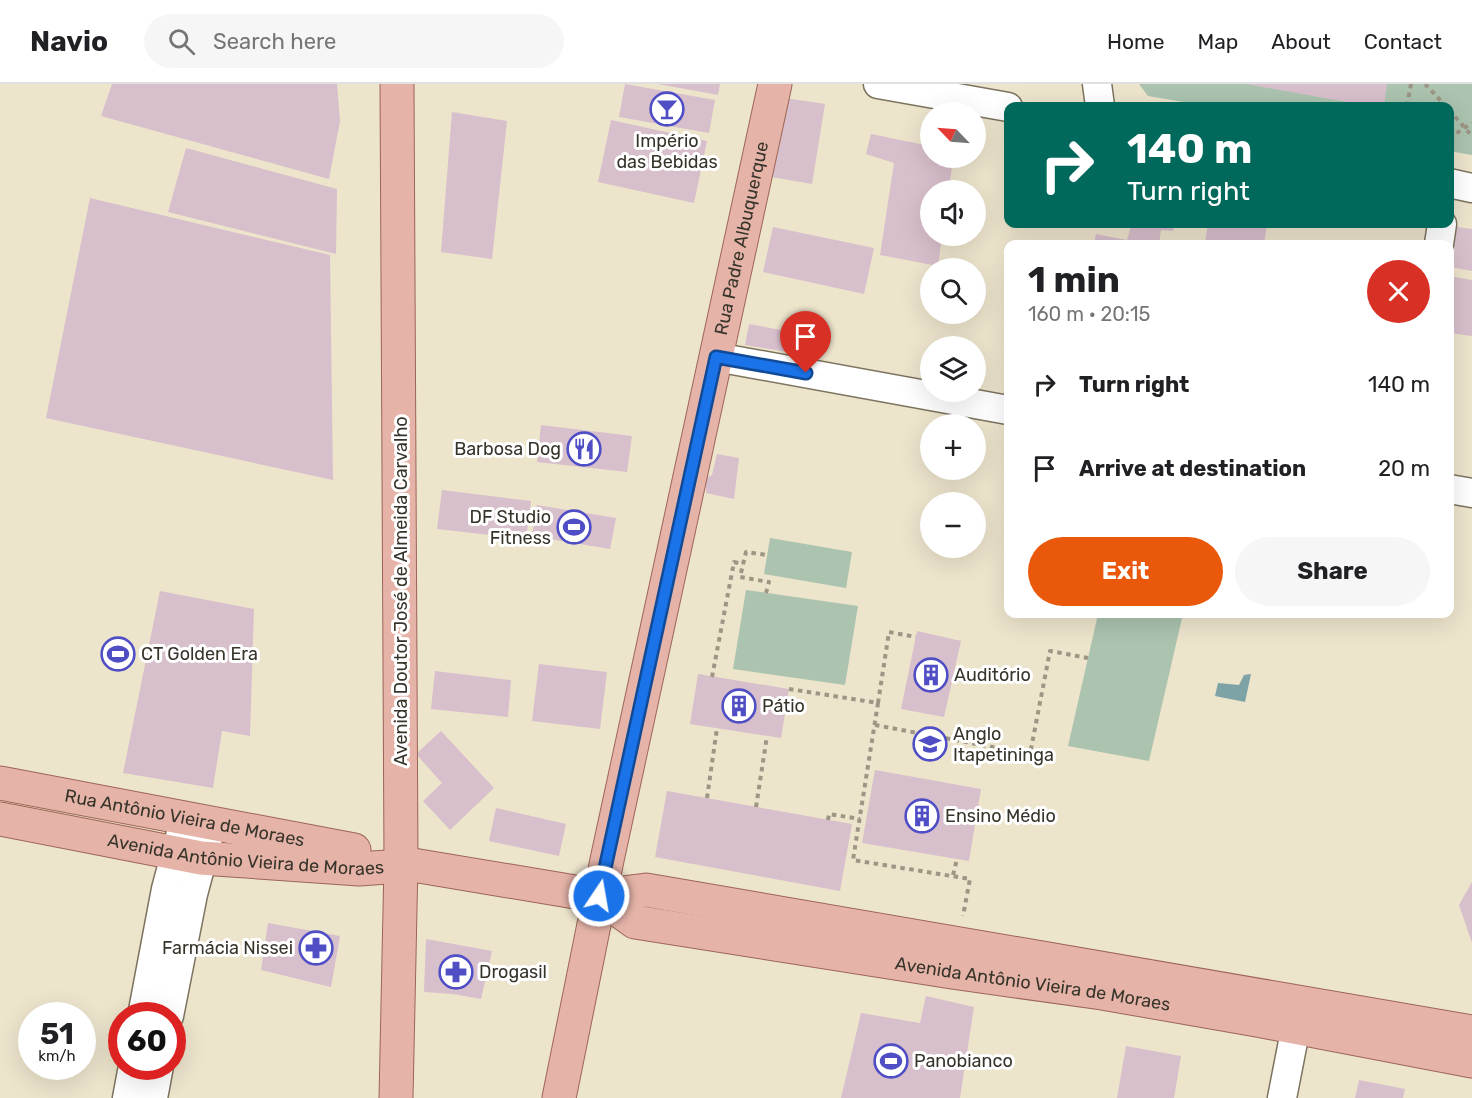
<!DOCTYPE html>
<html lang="en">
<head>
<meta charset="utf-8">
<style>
  :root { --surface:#fff; --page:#f6f6f6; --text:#202124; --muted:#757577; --line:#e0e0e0; --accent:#ea580c }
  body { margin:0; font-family:Rubik,sans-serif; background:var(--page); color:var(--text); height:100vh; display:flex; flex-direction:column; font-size:22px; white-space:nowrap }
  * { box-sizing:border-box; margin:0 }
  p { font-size:20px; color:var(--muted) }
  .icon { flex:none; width:33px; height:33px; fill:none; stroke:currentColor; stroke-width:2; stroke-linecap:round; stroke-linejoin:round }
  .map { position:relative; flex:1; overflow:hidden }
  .details { position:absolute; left:1004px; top:156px; width:450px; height:378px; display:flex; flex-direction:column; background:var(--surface); border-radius:12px; box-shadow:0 6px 24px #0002 }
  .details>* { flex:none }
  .banner { position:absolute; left:1004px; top:18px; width:450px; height:126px; border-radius:12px; box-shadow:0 6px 24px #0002; background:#00695c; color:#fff; overflow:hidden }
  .needle { width:39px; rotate:295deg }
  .tools { position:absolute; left:920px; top:18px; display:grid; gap:12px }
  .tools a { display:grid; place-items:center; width:66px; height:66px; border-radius:50%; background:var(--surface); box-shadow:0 6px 24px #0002; font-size:30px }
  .speed { position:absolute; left:18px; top:918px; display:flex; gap:12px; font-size:30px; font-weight:700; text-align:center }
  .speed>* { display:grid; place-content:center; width:78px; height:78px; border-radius:50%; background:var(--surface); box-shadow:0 6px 24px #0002; line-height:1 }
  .speed small { font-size:15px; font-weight:400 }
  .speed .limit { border:9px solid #d22; background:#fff; color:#111 }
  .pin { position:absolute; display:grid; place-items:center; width:51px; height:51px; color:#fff; margin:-62px -26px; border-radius:50% 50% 50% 0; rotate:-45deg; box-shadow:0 0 6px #0007 }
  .pin .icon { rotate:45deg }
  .me { position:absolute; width:66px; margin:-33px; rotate:12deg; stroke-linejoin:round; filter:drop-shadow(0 0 4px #0008) }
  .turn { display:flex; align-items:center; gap:21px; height:126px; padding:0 24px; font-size:27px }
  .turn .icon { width:78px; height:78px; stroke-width:2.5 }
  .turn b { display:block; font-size:42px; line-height:51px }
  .round { display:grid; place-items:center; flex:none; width:63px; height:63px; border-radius:32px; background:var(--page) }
  .head { display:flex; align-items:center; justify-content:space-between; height:102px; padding:0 24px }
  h1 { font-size:36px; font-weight:700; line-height:45px }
  .cta { display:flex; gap:12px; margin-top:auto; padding:12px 24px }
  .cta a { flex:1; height:69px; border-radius:36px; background:var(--accent); color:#fff; font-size:24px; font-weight:700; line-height:69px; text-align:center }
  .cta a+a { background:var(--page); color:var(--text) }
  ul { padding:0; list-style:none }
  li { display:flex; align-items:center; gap:18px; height:84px; padding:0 24px }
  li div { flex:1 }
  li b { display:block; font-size:22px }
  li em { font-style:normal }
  header { display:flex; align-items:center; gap:36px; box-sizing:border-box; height:84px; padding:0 30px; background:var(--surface); border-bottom:2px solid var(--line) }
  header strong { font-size:28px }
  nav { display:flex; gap:33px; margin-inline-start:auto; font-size:21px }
  .search { width:420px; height:54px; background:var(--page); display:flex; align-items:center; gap:15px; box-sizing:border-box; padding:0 21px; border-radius:33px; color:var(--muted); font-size:22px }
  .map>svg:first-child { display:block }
</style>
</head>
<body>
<header>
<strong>Navio</strong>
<div class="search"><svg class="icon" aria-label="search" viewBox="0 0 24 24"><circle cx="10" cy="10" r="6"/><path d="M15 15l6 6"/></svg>Search here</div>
<nav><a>Home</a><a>Map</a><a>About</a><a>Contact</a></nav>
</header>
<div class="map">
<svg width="1472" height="1014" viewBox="0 0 1472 1014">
  <rect width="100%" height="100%" fill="#ede4cc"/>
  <g fill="#abc3af">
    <path d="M1139 0H1472V71L1449 67V22H1207L1148 12Z"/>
    <path d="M770 454 852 468 846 504 764 490Z"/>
    <path d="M746 506 858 522 845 601 733 585Z"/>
    <path d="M1098 530H1183L1149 677 1068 662Z"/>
  </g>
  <path fill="#7da3a7" d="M1251 590 1245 618 1215 612 1218 599 1239 601 1244 591Z"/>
  <g fill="#d8bfcc">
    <path d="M112 0H337L340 37 329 95 101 32Z"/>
    <path d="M625 0 715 16 709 49 619 33Z"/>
    <path d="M658 0H720L718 11Z"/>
    <path d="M1246 0H1387L1384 22H1369Z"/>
    <path d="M785 14 825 20 812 100 772 93Z"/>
    <path d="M452 28 507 37 492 175 441 168Z"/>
    <path d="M611 36 707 57 694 119 598 98Z"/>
    <path d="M871 50 930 62V74H953L949 106H930V152H942L938 182 880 171 894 79 866 70Z"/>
    <path d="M186 64 337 105 336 170 168 128Z"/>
    <path d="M90 114 330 171 333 396 46 334Z"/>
    <path d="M1125 140H1175L1173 147 1161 146 1159 160H1094L1096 150 1127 156 1131 142Z"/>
    <path d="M1208 140H1256L1267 142 1264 160H1213L1205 159Z"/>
    <path d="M773 143 874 164 864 210 763 188Z"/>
    <path d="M1457 143 1472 145V187L1451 183Z"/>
    <path d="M1449 192 1472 196V252L1449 249Z"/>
    <path d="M749 240 809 251 805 271 745 261Z"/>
    <path d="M541 341 632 352 627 388 537 378Z"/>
    <path d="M717 370 739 374 734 415 706 409V394L712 391Z"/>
    <path d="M442 406 531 417 526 455 437 445Z"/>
    <path d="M537 421 616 434 610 465 532 452Z"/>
    <path d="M160 507 254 525 250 652 222 647 213 704 123 689Z"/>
    <path d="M917 547 961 557 944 633 901 625Z"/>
    <path d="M539 580 607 588 600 645 532 637Z"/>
    <path d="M435 587 511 596 508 633 431 625Z"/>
    <path d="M698 590 789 605 781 654 690 640Z"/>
    <path d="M441 647 494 704 450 746 423 717 442 699 416 670Z"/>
    <path d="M875 686 981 705 969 777 862 759Z"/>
    <path d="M667 707 852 740 840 807 655 773Z"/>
    <path d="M496 724 566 740 559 772 489 757Z"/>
    <path d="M1472 798V859L1459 821Z"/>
    <path d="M268 839 340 852 331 903 261 886Z"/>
    <path d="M426 855 492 867 481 915 453 910 424 908Z"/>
    <path d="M926 912 974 923 960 1014H841L861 929 920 939Z"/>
    <path d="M1126 962 1181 972 1174 1014H1117Z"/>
    <path d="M1359 996 1405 1005 1403 1014H1355Z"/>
  </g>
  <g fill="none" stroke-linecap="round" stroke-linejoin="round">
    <g stroke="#7c745f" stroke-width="31">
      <g id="minor">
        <path d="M878 0 1008 23"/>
        <path d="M1097 0 1100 22"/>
        <path d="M1449 99 1472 104"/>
        <path d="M1439 160 1442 140"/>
        <path d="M716 273 1008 326"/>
        <path d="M1449 405 1472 409"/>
        <path d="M142 932 166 805 185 734"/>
        <path d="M169 932 193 810 212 739"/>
        <path d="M127 1014 133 982"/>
        <path d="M153 1014 159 982"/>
        <path d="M1282 1014 1300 922"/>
      </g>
    </g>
    <g stroke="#9d6556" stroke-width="35">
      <g id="major">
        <path id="s1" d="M0 699 354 766"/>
        <path id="s2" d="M0 735 201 774 359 785 387 783 401 779 599 812 646 806 1472 948"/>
        <path id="s3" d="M599 812 635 838 952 888 1102 909 1257 936 1472 977"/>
        <path d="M396 1014 401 779 397 0"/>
        <path id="s4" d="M559 1014 607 776 775 0"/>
      </g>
    </g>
    <g stroke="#9d9685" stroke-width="4" stroke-dasharray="4.5 4.5" stroke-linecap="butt">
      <path d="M1425 0 1446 22"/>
      <path d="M1407 22 1411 0"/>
      <path d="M1449 26 1472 52"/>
      <path d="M1449 54 1472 39"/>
      <path d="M766 509 769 498 740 493 746 468 767 471"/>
      <path d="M712 593 734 478 743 480"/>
      <path d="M789 605 878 619 853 776 970 795 963 832"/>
      <path d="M878 619 889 548 916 553"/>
      <path d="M875 641 1030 670 1050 567 1088 574"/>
      <path d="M707 714 717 644"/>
      <path d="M756 723 767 652"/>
      <path d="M828 736 829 730 860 735"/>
      <path d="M953 791 957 775"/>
    </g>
    <use href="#minor" stroke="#fff" stroke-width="28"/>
    <use href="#major" stroke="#e5b3a8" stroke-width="33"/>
  </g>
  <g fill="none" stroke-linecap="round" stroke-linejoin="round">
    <g stroke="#114b97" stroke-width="15">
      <path id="route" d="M599 812 716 273 806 289"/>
    </g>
    <use href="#route" stroke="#1a73e8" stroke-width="10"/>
  </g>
  <defs>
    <g id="bar-ring" transform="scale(1.725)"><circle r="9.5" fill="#fff" stroke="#4f4ec5" stroke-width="1.5"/><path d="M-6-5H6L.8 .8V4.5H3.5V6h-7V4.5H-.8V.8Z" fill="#4f4ec5"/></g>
    <g id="restaurant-ring" transform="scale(1.725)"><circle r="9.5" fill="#fff" stroke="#4f4ec5" stroke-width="1.5"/><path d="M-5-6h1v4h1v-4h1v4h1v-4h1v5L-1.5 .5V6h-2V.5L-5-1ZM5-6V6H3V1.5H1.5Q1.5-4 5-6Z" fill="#4f4ec5"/></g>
    <g id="stadium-ring" transform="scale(1.725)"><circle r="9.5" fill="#fff" stroke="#4f4ec5" stroke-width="1.5"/><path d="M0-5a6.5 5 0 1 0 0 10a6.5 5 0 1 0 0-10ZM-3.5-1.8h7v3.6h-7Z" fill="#4f4ec5"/></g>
    <g id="building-ring" transform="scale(1.725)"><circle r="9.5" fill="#fff" stroke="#4f4ec5" stroke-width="1.5"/><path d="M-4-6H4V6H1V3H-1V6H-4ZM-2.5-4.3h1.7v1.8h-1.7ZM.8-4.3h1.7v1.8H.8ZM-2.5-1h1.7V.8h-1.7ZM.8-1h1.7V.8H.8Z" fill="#4f4ec5"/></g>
    <g id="school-ring" transform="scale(1.725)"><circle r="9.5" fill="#fff" stroke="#4f4ec5" stroke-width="1.5"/><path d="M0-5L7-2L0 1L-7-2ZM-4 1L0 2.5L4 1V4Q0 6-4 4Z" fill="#4f4ec5"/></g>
    <g id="pharmacy-ring" transform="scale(1.725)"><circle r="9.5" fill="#fff" stroke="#4f4ec5" stroke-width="1.5"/><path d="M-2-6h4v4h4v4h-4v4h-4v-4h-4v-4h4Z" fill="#4f4ec5"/></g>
  </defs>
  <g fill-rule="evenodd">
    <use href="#bar-ring" x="667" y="25"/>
    <use href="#restaurant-ring" x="584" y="365"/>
    <use href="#stadium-ring" x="574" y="443"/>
    <use href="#stadium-ring" x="118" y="570"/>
    <use href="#building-ring" x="931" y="591"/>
    <use href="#building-ring" x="739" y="622"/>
    <use href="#school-ring" x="930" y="660"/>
    <use href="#building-ring" x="922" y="732"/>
    <use href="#pharmacy-ring" x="316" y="864"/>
    <use href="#pharmacy-ring" x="456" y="888"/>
    <use href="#stadium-ring" x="891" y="977"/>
  </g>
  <g text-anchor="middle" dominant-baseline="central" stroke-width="6" stroke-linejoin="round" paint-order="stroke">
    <g font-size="18" fill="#37342a" stroke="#fff" text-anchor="start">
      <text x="667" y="57" text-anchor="middle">Império<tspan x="667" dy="21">das Bebidas</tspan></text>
      <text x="561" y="365" text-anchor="end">Barbosa Dog</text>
      <text x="551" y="433" text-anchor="end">DF Studio<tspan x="551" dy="21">Fitness</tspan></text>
      <text x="141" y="570">CT Golden Era</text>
      <text x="954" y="591">Auditório</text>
      <text x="762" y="622">Pátio</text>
      <text x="953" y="650">Anglo<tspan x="953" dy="21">Itapetininga</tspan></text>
      <text x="945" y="732">Ensino Médio</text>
      <text x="293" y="864" text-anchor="end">Farmácia Nissei</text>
      <text x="479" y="888">Drogasil</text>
      <text x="914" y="977">Panobianco</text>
    </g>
    <g font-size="18" fill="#37342a" stroke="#fff">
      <text stroke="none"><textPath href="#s4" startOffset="879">Rua Padre Albuquerque</textPath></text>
      <text transform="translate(401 507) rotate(-90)">Avenida Doutor José de Almeida Carvalho</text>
      <text stroke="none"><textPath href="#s1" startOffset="188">Rua Antônio Vieira de Moraes</textPath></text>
      <text stroke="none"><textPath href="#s2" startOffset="249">Avenida Antônio Vieira de Moraes</textPath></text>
      <text stroke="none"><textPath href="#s3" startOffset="447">Avenida Antônio Vieira de Moraes</textPath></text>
    </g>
  </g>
</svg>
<div class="tools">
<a><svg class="needle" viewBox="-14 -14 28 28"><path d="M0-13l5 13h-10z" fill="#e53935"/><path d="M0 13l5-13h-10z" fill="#757577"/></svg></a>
<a><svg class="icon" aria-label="sound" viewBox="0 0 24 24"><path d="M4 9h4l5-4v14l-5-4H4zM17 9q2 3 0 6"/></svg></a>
<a><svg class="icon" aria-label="search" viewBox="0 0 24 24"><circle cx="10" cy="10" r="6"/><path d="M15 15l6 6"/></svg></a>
<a><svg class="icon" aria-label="layers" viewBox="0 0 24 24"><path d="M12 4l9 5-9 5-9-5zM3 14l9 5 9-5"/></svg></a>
<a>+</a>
<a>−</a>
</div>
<div class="speed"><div>51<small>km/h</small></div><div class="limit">60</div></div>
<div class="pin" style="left:806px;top:289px;background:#d93025"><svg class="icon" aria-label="arrive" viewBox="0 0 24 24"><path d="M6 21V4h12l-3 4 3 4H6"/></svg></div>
<svg class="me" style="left:599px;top:812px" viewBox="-20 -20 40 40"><circle r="17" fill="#1a73e8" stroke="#fff" stroke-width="3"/><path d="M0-11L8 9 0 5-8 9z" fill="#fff"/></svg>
<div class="banner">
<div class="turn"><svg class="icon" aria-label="right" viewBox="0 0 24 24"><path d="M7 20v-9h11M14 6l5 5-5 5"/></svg><div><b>140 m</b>Turn right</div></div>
</div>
<section class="details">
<div class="head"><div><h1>1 min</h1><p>160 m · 20:15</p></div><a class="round" style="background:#d93025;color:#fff"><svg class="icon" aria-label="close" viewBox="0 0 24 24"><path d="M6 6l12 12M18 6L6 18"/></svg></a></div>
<ul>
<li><svg class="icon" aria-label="right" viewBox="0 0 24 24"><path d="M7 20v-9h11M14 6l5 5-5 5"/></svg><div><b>Turn right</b></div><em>140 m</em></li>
<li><svg class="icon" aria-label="arrive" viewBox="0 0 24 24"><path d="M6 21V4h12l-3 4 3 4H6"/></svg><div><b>Arrive at destination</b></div><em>20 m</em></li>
</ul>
<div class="cta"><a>Exit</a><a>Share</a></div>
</section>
</div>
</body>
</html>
